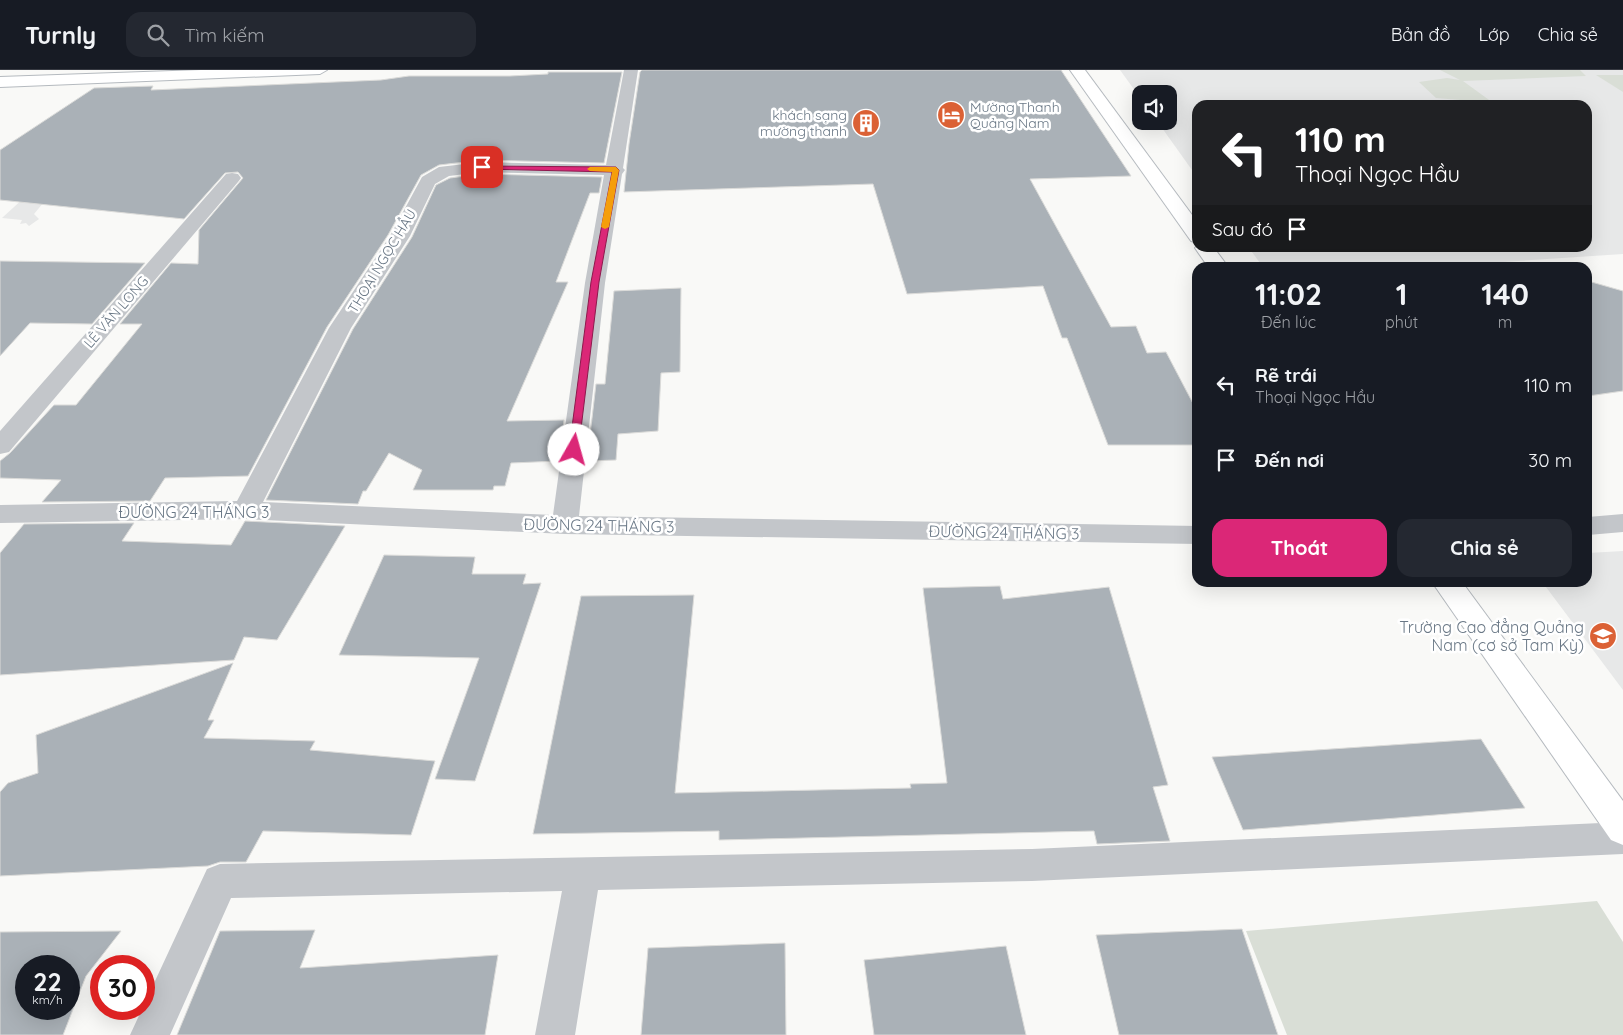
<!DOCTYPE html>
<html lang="vi">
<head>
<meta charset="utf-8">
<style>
  :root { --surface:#171b24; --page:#242831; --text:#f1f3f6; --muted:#9ea1a6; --line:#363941; --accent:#db2777 }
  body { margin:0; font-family:Quicksand,sans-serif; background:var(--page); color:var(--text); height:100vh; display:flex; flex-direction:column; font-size:19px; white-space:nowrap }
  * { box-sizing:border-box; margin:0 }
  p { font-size:16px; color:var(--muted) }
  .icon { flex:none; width:28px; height:28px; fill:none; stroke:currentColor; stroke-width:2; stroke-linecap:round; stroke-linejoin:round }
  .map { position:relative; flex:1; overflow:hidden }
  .sheet { position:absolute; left:1192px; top:192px; width:400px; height:325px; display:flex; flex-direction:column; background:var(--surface); border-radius:15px; box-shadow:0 5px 20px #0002 }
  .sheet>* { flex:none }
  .guide { position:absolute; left:1192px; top:30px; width:400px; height:152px; border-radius:15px; box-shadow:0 5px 20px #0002; background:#202124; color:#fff; overflow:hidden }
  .tools { position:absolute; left:1132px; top:15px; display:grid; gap:10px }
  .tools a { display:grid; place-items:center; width:45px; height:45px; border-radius:10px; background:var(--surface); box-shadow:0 5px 20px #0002; font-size:25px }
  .speed { position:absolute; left:15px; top:885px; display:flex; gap:10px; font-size:25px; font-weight:700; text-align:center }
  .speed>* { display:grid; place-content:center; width:65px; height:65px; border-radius:50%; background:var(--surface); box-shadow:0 5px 20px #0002; line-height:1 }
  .speed small { font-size:12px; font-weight:400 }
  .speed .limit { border:8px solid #d22; background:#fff; color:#111 }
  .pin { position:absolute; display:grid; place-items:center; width:42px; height:42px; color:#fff; margin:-21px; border-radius:10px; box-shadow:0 2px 8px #0006 }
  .me { position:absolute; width:55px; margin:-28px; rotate:7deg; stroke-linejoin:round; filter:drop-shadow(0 0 4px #0008) }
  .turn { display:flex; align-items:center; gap:18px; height:105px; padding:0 20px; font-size:22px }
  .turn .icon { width:65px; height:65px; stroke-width:2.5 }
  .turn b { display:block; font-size:35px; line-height:42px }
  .then { display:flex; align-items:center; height:48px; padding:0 20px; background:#0003; gap:10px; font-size:19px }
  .eta { display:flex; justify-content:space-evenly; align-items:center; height:85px; text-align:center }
  .eta b { font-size:30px; font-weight:800; line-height:35px }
  .button { display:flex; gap:10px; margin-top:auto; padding:10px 20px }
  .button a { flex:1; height:58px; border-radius:15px; background:var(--accent); color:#fff; font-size:20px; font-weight:800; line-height:58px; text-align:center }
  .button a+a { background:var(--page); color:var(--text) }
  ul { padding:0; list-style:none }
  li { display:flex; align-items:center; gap:15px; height:75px; padding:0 20px }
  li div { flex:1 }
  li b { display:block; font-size:19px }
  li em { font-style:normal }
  header { display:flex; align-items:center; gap:30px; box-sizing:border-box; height:70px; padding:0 25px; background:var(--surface); border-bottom:1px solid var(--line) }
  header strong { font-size:24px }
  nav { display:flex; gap:28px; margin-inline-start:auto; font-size:18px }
  .search { width:350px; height:45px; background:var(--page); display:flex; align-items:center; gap:12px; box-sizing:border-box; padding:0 18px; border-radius:15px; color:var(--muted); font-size:19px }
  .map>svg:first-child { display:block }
</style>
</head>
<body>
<header>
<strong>Turnly</strong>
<div class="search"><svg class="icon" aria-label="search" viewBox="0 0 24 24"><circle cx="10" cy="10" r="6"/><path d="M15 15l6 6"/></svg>Tìm kiếm</div>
<nav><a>Bản đồ</a><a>Lớp</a><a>Chia sẻ</a></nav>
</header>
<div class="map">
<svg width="1623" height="965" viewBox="0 0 1623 965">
  <rect width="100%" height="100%" fill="#f9f9f7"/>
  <g fill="#e7e8e8">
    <path d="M1120 0H1623V184L1426 197H1263L1249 178H1588V35H1198L1197 107 1157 51H1169V24H1141V29Z"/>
    <path d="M58 115 34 144 39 149 29 156 26 153 20 154 22 150 2 148 37 116Z"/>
    <path d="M1623 481V620L1543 513 1588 512V483Z"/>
  </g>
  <g fill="#d9ded6">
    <path d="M1440 0H1580L1586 6 1463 11 1496 35H1467L1460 30 1436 28 1419 12 1447 8 1460 10Z"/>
    <path d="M1596 5H1623V22Z"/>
    <path d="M1597 831 1623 872V965H1287L1246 861Z"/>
  </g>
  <g fill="#aab1b7" stroke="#dbdbd9" fill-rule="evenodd">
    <path d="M642 0H1061L1131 106 1030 109 1111 257 1136 256 1147 283 1166 282 1198 343V375H1108L1067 268H1062L1043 216 907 224 873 114 624 122 629 74 640 2Z"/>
    <path d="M548 2H622L604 93 482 90 439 95 421 105 388 165 327 257 248 406 165 408 150 431 42 432 61 410 0 408V391L10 383 54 335H76L142 254H120L171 193 198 194 199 160 243 108 238 102 225 103 184 149 0 130V80L94 18 153 16 151 20 381 10 409 6H510L548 4Z"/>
    <path d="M482 104 602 107 599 123H590L556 212H568L507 351 564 350 559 391 511 393 505 416H494L493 420H413L422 400 389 383 366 421H363L358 434 266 430 353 259 412 167 436 115 450 108Z"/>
    <path d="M0 191 145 193 92 254 30 253 0 286Z"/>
    <path d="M1588 211 1623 221V321L1588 326Z"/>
    <path d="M681 218 680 302 661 303 658 361 618 364 616 390 587 391 596 314H605L614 221Z"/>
    <path d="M245 451 345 456 277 570 244 567 234 590 0 605V483L24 454 134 453 122 471 231 475Z"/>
    <path d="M384 485 475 487 472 504H526L523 514 541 513 475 711 435 709 479 588 339 585Z"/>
    <path d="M1000 516 1003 529 1109 517 1168 715 1153 717 1170 771 1097 774 1094 761 719 770V761L533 764 581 526 694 525 675 723 911 718 910 714 947 713 923 518Z"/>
    <path d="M233 593 208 650H214L204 668 315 671 310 680 435 691 411 765 263 761 246 792H220L208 796 0 806V722L8 713 38 703 36 665Z"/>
    <path d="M1481 669 1525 738 1243 760 1212 687Z"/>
    <path d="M1242 859 1278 965H1119L1096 865Z"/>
    <path d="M315 860 300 898 498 885 485 965H177L220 861Z"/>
    <path d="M121 861 86 906 63 965H0V862ZM26 896H69V939H26Z"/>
    <path d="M785 873 786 965H641L648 878Z"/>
    <path d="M1006 876 1026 965H874L864 890Z"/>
  </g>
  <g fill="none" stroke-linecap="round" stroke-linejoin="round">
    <g stroke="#b5babf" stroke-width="2">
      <g id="secondary">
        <path d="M201 0H327L320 4 0 17V7Z"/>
        <path d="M1070 0H1085L1198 153V173L1191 171Z"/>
        <path d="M1198 175V178H1214L1229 198H1209L1195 178Z"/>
        <path d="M1432 512H1462L1623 731V775L1611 770Z"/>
      </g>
    </g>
    <g fill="#c3c6ca" fill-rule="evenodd">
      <path d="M624 0H638L623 98 625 100 622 104 605 213 579 446 1198 456V474L565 464 246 449 0 453V435L237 431 329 258 390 166 422 107 439 97 482 92 606 95ZM482 102 604 105 585 213 553 445 263 432 351 258 410 166 435 114 449 106Z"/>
      <path d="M232 103 238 104 241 108 238 112 9 382 0 384V361L226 104Z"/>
      <path d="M1623 444V462L1588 465V447Z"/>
      <path d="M1623 752V784L1032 811 598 820 575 965H535L562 821 231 828 170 965H130L207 799 220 794 1032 779Z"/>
    </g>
    <use href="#secondary" fill="#fff" fill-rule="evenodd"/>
  </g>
  <path fill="#db2777" stroke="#8e194d" d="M480 96 616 97 619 100 599 212 578 383 574 384 569 380 591 212 612 102 482 99Z"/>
  <path fill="#f59e0b" d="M616 97 619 100 609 157 605 159 601 157 612 102 590 101 587 99 590 97Z"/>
  <defs>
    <g id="hotel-disc" transform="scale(1.4375)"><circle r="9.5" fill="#db6135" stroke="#fff"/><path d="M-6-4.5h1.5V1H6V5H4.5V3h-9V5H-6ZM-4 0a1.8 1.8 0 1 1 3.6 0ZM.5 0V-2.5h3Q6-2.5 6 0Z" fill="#fff"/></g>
    <g id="building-disc" transform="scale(1.4375)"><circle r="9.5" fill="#db6135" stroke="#fff"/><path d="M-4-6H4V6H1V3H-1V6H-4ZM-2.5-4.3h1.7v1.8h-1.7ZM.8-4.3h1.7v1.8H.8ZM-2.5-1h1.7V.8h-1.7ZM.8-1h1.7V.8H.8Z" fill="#fff"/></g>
    <g id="university-disc" transform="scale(1.4375)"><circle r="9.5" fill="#db6135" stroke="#fff"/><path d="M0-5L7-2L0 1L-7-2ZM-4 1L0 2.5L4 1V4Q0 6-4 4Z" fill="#fff"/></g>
  </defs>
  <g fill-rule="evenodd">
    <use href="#hotel-disc" x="951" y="45"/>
    <use href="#building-disc" x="866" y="53"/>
    <use href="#university-disc" x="1603" y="566"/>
  </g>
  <g text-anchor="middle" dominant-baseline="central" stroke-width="5" stroke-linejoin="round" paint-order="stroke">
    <g font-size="14" fill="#6a7886" stroke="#fff" text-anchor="start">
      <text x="970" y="37">Mường Thanh<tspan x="970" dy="16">Quảng Nam</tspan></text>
      <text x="847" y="45" text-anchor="end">khách sạng<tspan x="847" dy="16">mường thanh</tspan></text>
    </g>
    <g font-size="14" fill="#6a7886" stroke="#fff">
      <text transform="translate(382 191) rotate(-59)">THOẠI NGỌC HẦU</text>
      <text transform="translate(116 242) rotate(-49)">LÊ VĂN LONG</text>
    </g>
    <g font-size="16" fill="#6a7886" stroke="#fff">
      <text x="194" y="442">ĐƯỜNG 24 THÁNG 3</text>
      <text transform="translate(599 455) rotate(1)">ĐƯỜNG 24 THÁNG 3</text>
      <text transform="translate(1004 462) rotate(1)">ĐƯỜNG 24 THÁNG 3</text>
    </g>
    <g font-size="16" fill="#6a7886" stroke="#fff" text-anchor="end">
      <text x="1584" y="557">Trường Cao đẳng Quảng<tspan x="1584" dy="18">Nam (cơ sở Tam Kỳ)</tspan></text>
    </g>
  </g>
</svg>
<div class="tools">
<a><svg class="icon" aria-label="sound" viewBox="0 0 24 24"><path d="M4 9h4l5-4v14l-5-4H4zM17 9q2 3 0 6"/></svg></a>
</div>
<div class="speed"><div>22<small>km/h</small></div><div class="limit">30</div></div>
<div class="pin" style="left:482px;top:97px;background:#d93025"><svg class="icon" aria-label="arrive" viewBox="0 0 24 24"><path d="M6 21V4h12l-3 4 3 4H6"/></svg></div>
<svg class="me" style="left:574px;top:380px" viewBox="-20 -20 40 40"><circle r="19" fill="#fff"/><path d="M0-13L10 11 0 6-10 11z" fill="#db2777"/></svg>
<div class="guide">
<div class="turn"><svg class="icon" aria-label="left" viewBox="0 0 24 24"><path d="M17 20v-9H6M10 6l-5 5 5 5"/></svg><div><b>110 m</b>Thoại Ngọc Hầu</div></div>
<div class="then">Sau đó<svg class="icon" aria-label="arrive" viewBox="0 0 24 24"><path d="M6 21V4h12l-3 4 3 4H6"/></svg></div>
</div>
<section class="sheet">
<div class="eta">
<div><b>11:02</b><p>Đến lúc</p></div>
<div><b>1</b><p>phút</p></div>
<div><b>140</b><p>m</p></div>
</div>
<ul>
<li><svg class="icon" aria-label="left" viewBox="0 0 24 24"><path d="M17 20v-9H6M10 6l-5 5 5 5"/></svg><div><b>Rẽ trái</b><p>Thoại Ngọc Hầu</p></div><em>110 m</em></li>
<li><svg class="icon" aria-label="arrive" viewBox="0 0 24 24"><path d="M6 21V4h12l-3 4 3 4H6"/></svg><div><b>Đến nơi</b></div><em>30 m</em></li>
</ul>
<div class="button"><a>Thoát</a><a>Chia sẻ</a></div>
</section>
</div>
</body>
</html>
